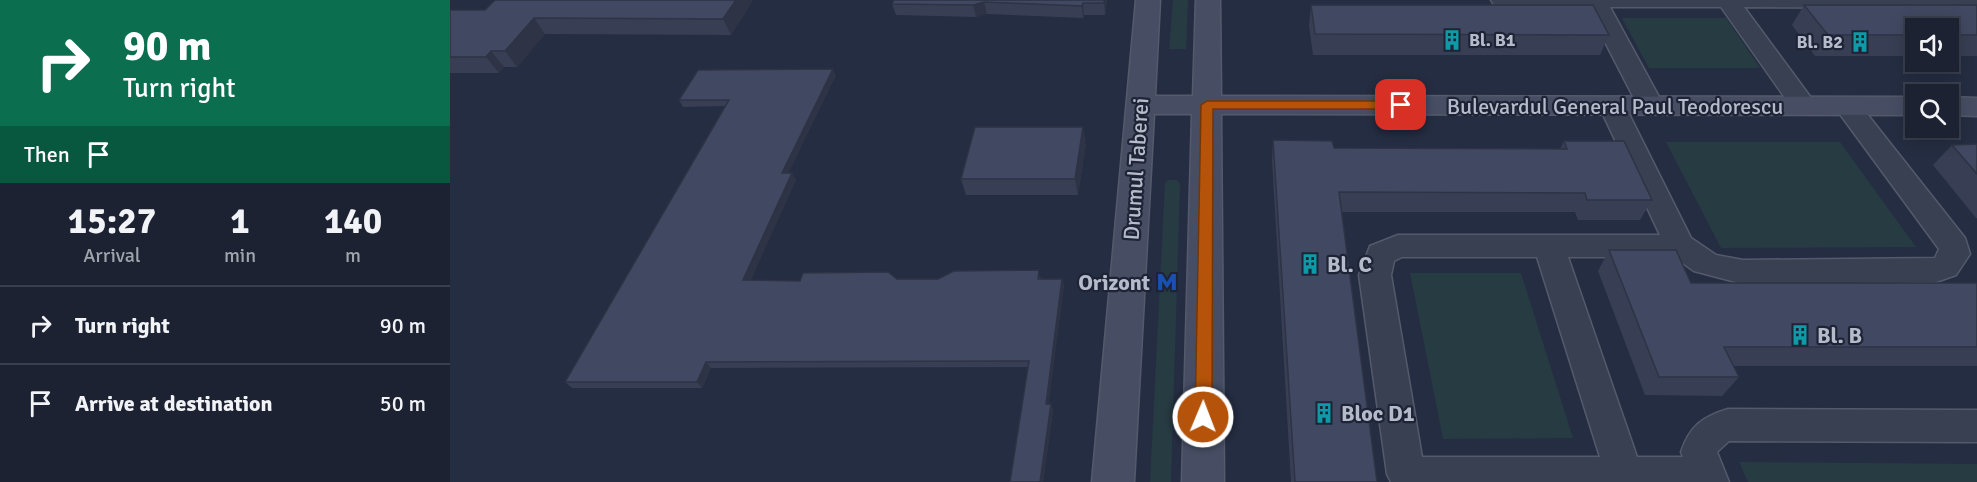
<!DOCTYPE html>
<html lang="en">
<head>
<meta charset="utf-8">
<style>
  :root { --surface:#1c2232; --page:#292f3e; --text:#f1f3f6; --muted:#a0a4ac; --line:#3a3f4d }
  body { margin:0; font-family:Signika,sans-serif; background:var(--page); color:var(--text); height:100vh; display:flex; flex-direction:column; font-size:22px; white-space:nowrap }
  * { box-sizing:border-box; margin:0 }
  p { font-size:20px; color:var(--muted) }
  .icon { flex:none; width:33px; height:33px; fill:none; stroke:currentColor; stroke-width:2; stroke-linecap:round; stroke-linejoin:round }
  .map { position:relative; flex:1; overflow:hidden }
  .drawer { display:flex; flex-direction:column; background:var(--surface); width:450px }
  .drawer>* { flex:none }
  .banner { background:#0b6e4f; color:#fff; overflow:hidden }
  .fabs { position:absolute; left:1455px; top:18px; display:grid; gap:12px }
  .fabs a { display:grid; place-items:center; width:54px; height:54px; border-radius:0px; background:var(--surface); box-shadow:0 3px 15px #0003,0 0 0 2px var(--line); font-size:30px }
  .pin { position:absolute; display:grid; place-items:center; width:51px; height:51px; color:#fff; margin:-26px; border-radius:12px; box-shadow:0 3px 9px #0006 }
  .me { position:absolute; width:66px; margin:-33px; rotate:1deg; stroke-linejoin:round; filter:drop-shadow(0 0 4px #0008) }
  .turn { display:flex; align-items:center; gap:21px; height:126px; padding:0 24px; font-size:27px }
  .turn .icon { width:78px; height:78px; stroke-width:2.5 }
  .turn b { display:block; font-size:42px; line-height:51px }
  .then { display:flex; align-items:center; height:57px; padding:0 24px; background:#0003; gap:12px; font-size:22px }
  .eta { display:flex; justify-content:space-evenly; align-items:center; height:102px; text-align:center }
  .eta b { font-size:36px; font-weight:700; line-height:42px }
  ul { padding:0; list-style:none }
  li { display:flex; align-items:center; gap:18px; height:78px; padding:0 24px; border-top:2px solid var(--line) }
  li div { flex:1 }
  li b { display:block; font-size:22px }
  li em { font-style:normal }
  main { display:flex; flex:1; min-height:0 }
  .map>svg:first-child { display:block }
</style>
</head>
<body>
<main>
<section class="drawer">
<div class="banner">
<div class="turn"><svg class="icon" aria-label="right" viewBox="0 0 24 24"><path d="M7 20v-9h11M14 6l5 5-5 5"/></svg><div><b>90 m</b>Turn right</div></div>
<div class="then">Then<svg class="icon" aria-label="arrive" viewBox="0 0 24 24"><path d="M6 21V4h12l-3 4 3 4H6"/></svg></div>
</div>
<div class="eta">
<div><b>15:27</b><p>Arrival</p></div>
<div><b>1</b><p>min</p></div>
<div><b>140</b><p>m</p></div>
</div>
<ul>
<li><svg class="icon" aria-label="right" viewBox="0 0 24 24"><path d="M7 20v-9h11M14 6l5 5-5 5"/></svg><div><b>Turn right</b></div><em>90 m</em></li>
<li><svg class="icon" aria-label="arrive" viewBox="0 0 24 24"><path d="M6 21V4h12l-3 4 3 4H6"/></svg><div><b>Arrive at destination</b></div><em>50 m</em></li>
</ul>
</section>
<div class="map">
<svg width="1527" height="482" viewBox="0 0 1527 482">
  <rect width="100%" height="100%" fill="#252d42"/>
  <g fill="#273b42">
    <path d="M723 0H738L736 49H719Z"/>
    <path d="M1172 18H1276L1310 68H1199Z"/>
    <path d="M1216 142H1390L1466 247 1271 248Z"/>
    <path d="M719 180H727L730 184 721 482H700L715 183Z"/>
    <path d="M960 273H1071L1123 438 993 439Z"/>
    <path d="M1289 462 1527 464V482H1298Z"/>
  </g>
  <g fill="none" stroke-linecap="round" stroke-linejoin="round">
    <g stroke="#545a6b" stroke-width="3">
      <g id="minor">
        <path d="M1041 0H1527V8L1294 7 1367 106 1363 112 1354 114 1345 112 1271 7H1160L1214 106 1210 112 1201 114 1192 112 1188 106 1137 7H1052L1044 5Z"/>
        <path d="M1162 98 1171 100 1175 106 1241 238 1266 255 1293 260 1485 258 1489 249 1384 106 1388 100 1397 98 1406 100 1515 238 1520 254 1506 275 1486 282 1293 284 1244 271 1224 257H1118L1187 457H1233L1231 452C1240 426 1252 417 1278 409L1527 410V442L1279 441 1267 452 1279 482H941L937 474 909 275 920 246 948 235H1210L1149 106 1153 100ZM952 257H1087L1150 457H972L941 275 944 261Z"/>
      </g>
    </g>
    <g stroke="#545a6b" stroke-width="3">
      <g id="secondary">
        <path d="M686 0H710L705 96H743L746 0H770L771 96 1466 97V115L771 114 774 482H732L742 114H704L684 482H642Z"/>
        <path d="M1498 97 1527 98V116L1498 115Z"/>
      </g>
    </g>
    <use href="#minor" fill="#394051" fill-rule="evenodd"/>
    <use href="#secondary" fill="#474e64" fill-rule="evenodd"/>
  </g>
  <g fill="#383f54">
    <path d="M303 0 281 35 95 34 67 67H54L49 73H0V10H35Z"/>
    <path d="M657 0 655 15H634L633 18 537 14 526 17 446 15 442 4Z"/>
    <path d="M861 5 1159 35 1150 55H863L859 26Z"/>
    <path d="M1354 5H1527V56H1498V28H1466V56H1365L1342 25Z"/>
    <path d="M386 75 338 173 346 180 300 280 350 281 591 277 590 279H612L614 285 598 404H601L603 410 593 482H560L578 367 261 368 252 388H122L115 382 275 106 233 107 229 100Z"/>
    <path d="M823 140 884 148 1110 149 1114 141 1202 200 1190 220H1128L1125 212H891L927 482H841L822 160Z"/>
    <path d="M636 143 628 195H516L511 179Z"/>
    <path d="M1527 144V218H1526L1483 165 1502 145Z"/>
    <path d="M1159 250 1241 283H1527V366H1283L1289 377 1272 396 1195 395 1148 271Z"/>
  </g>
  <g fill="#2e3345">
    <path d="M286 0H303L281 35 273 19Z"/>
    <path d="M654 0H657L655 15 654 3Z"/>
    <path d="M534 2 537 14 526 17 523 5Z"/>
    <path d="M633 3 634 15 633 18 632 6Z"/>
    <path d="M84 18 95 34 67 67 55 51Z"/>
    <path d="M41 51 54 67 49 73 36 57Z"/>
    <path d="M383 69 386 75 335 180 332 173Z"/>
    <path d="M633 127 636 143 628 195 625 179Z"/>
    <path d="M342 173 346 180 298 287 293 280Z"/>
    <path d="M612 279 614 285 598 410 596 404Z"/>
    <path d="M256 362 261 368 252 388 247 382Z"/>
    <path d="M601 404 603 410 593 482H590Z"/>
  </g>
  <g fill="#414962" stroke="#2e3345" stroke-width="1.5">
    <path d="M45 0H286L273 19 84 18 55 51H41L36 57H0V10H35Z"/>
    <path d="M444 0H654V3H633L632 6 534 2 523 5 442 4Z"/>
    <path d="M861 5H1143L1159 35 865 34Z"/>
    <path d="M1354 5H1527V35H1498V28H1466V35H1378Z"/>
    <path d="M383 69 332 173H342L293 280 350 281 353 273 438 272 447 279H488L504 271 589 270 588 279H612L596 404H601L590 482H560L579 361 256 362 247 382H115L279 100H229L248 70Z"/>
    <path d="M525 127H633L625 179H511Z"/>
    <path d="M823 140 882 141 884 148 1117 149 1114 141H1174L1202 200H1137L1135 193 889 192 927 482H845Z"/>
    <path d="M1527 144V174L1502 145Z"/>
    <path d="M1159 250H1226L1241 283H1527V347H1274L1289 377H1209Z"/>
  </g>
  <path fill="#b45309" stroke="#753606" stroke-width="1.5" d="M757 101H951L957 105 951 109H763L762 417 759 422 753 424 748 422 745 417 751 105Z"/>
  <defs>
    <g id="building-bare" transform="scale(1.62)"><path d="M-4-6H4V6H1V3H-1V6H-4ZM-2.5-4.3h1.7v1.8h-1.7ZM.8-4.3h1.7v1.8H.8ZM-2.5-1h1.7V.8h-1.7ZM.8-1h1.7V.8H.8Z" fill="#0f9aa8" stroke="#1e2436" stroke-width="2.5" paint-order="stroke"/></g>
    <g id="metro-bare" transform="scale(1.62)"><path d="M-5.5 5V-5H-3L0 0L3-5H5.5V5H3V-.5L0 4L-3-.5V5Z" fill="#1a4fb4" stroke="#1e2436" stroke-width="2.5" paint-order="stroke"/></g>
  </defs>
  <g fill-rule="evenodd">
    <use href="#building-bare" x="1002" y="40"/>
    <use href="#building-bare" x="1410" y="42"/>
    <use href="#building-bare" x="860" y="264"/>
    <use href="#metro-bare" x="717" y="282"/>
    <use href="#building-bare" x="1350" y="335"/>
    <use href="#building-bare" x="874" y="413"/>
  </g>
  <g text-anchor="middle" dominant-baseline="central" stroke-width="4.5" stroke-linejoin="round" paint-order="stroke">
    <g font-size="18" font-weight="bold" fill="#b6bbcb" stroke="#1e2436" text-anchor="start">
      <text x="1019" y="40">Bl. B1</text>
      <text x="1393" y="42" text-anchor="end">Bl. B2</text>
    </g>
    <g font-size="22" fill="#b6bbcb" stroke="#1e2436">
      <text x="1165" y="106">Bulevardul General Paul Teodorescu</text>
      <text transform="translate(686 169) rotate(-86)">Drumul Taberei</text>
    </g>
    <g font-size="22" font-weight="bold" fill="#b6bbcb" stroke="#1e2436" text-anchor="start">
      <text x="877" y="264">Bl. C</text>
      <text x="700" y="282" text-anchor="end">Orizont</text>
      <text x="1367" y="335">Bl. B</text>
      <text x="891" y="413">Bloc D1</text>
    </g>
  </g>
</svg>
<div class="fabs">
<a><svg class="icon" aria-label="sound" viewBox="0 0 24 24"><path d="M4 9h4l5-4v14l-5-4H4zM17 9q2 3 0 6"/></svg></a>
<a><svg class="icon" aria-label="search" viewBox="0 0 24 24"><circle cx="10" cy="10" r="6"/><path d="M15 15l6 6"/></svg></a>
</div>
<div class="pin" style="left:951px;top:105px;background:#d93025"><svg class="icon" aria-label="arrive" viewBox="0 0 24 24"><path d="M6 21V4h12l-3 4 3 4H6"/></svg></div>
<svg class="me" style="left:753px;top:417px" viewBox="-20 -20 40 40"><circle r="17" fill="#b45309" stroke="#fff" stroke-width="3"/><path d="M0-11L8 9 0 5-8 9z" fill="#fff"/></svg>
</div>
</main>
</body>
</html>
